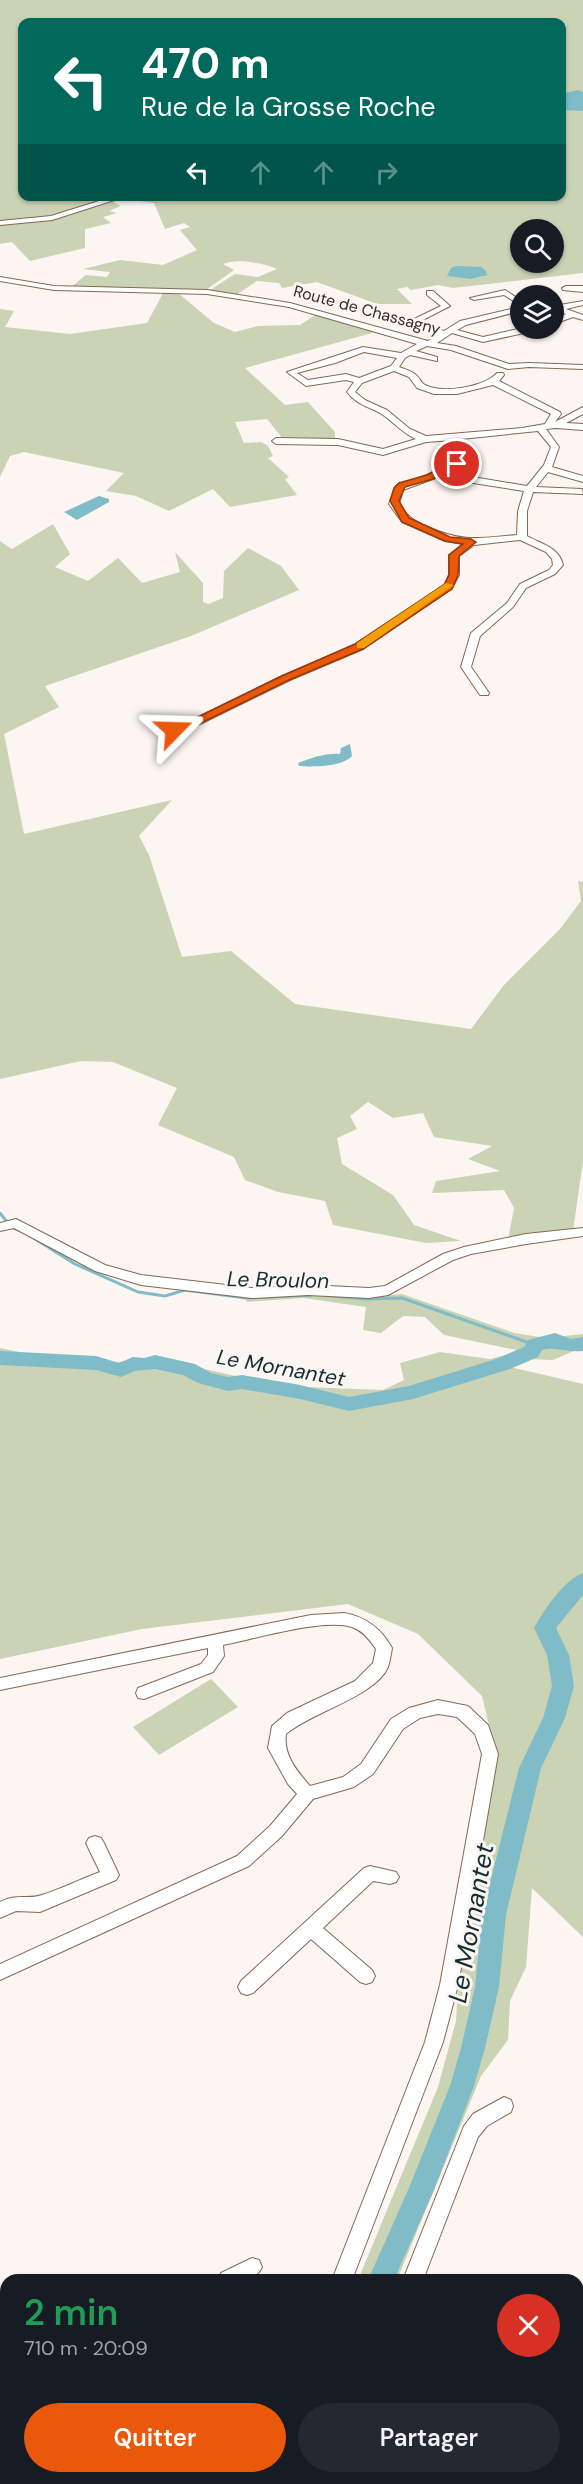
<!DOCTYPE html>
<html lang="fr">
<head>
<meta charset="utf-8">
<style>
  :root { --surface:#171b24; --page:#242831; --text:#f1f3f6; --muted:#9ea1a6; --accent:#ea580c }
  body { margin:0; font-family:"DM Sans",sans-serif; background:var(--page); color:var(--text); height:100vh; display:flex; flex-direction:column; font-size:22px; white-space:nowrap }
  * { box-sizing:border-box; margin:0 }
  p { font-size:20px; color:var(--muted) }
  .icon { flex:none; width:33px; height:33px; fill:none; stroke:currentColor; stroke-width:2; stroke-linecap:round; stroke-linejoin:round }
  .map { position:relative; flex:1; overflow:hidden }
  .details { position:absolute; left:0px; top:2274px; width:584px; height:210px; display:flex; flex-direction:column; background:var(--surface); border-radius:18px 18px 0 0; box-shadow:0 2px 4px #0004 }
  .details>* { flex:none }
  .top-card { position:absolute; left:18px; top:18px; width:548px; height:183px; border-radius:12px; box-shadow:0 2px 4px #0004; background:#00695c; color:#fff; overflow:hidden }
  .buttons { position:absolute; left:510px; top:219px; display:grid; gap:12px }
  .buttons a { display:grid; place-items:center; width:54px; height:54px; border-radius:50%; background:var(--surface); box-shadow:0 2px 4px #0004; font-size:30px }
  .pin { position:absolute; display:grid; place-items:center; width:51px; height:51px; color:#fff; margin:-26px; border:3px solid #fff; border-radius:50%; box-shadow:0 2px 6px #0007 }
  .me { position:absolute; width:66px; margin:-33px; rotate:68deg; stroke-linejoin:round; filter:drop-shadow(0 0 4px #0008) }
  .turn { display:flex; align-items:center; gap:21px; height:126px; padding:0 24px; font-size:27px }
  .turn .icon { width:78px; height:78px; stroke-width:2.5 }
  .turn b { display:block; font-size:42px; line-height:51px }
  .lanes { display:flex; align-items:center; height:57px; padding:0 24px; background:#0003; justify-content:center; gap:30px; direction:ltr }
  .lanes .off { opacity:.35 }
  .round { display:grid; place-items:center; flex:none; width:63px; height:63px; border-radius:32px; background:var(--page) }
  .headline { display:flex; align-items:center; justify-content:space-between; height:102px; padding:0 24px }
  h1 { font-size:36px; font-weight:600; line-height:45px; color:#1e9e55 }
  .primary-button { display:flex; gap:12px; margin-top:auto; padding:12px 24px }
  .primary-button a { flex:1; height:69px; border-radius:36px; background:var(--accent); color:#fff; font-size:24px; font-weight:600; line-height:69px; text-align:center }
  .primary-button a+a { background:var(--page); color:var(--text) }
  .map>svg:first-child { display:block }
</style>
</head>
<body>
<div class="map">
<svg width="583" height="2484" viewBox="0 0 583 2484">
  <rect width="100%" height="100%" fill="#fcf5f1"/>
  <g fill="#cbd3b5" fill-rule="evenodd">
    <path d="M0 0H583V273L453 288 438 285 411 290 407 287 397 289 412 304H377L317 282 282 288 279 283 257 281 236 295 210 290 235 274 258 277 277 269C263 263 237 258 223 264L234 270 206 290 71 287 86 275 107 277 110 272 83 269 120 260 163 265 197 250 180 230 190 227 184 223 165 229 154 203 115 198 59 215 0 222ZM22 22H561V196H22ZM520 230H554V262H520Z"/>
    <path d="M113 202 121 206 109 211 117 213 103 217 111 223 85 229V248L30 261 12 242 0 244V224L45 220Z"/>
    <path d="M163 293H178L214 323 235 332 258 326 300 325 317 314 371 329 372 333 245 368 285 405 308 402 335 432V440L283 439 267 419 235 422 244 443 261 442 268 446 273 456 268 458 289 477 285 479 297 495 230 507 213 489 169 511 136 496 106 491 124 473 24 452 10 456 0 477V309L14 311 5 327 70 334 147 323Z"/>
    <path d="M53 524 70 554 55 567 88 581 118 558 142 583 180 572 175 552 203 583V602L208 604 223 598 224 571 248 548 281 566 299 590 191 636 45 686 59 707 4 734 24 834 172 800 139 836 149 855 182 957 231 951 295 1004 471 1029 504 985 560 929 581 901 578 881 583 882V1161L573 1231 508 1240 514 1208 504 1190 432 1193 436 1181 500 1171 468 1159 492 1146 434 1137 423 1113 393 1118 368 1102 350 1116 357 1129 337 1138 342 1164 393 1195 414 1225 461 1241 426 1243 333 1225 325 1201 278 1192 245 1180 234 1157 158 1125 177 1088 113 1062 81 1061 0 1079V541L12 549Z"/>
    <path d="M309 1292 362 1297 402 1294 514 1333 546 1338 583 1334V1347L553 1360 527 1359 510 1367 583 1384V1937L532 1888 526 1967 510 2001 508 2040 481 2076 397 2280H358L438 2087 456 2021 459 1974 475 1907 480 1850 495 1751 482 1696 418 1634 348 1604 142 1629 0 1659V1348L34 1355 117 1362 164 1360 263 1382 306 1387 383 1390 404 1380 400 1363 440 1352 490 1359 521 1351 444 1335 425 1317 403 1316 381 1333 363 1330 366 1307 303 1298 247 1302 245 1297Z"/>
    <path d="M211 1679 238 1707 159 1755 133 1727Z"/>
    <path d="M334 2478H529L531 2484H328Z"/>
  </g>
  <g fill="#7fbcc7">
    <path d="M578 90 583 92V111L561 110V94Z"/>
    <path d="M456 266 481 267 486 271 487 275 471 279 447 276 451 268Z"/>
    <path d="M99 496 109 499V502L77 520 64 512Z"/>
    <path d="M350 744 352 756C342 767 313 767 299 766L298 763C312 758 325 753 340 754L341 748Z"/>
  </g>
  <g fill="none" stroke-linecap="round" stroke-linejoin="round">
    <g stroke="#7fbcc7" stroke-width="3">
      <path d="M0 1213 11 1227 20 1231"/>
      <path d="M32 1237 75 1264 138 1292 165 1296 185 1290 246 1298 312 1295"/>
      <path d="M331 1296 365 1299 402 1298 535 1345"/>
    </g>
    <g fill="#7fbcc7" fill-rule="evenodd">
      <path d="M555 1333 571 1339 583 1337V1351C568 1353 556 1346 542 1350L538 1357 510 1369 413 1399 349 1411 300 1399 242 1389 228 1391 198 1383 183 1375 155 1369 135 1371 121 1377 96 1370 0 1365V1351L96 1356 119 1363 133 1357 144 1358 155 1355 195 1364 211 1373 228 1377 242 1375 300 1385 349 1397 409 1386 496 1359 524 1347 528 1340Z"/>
      <path d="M583 1573V1595L556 1628 569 1655 574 1686 565 1718 541 1768 506 1915 499 1987 485 2048 474 2086 434 2190 394 2280H368L409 2188 450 2086 461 2048 475 1987 482 1915 519 1768 543 1718 552 1686 547 1655 534 1628C543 1611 565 1579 583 1573Z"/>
      <path d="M286 2478H314L311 2484H283Z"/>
    </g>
    <g stroke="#856853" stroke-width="2">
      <g id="minor">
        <path d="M115 196H127L52 220 0 225V221L51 216Z"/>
        <path d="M0 277 54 286 207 290 290 303 428 341 438 335 408 322 441 306 427 295V291H433L450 306 419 322 444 331 460 321 520 307V311L466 325 457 330 483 337 522 328 538 330 483 342 452 333 437 343 456 346 509 364 529 363 583 365V369L529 367 508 369 451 350 427 346 416 351 437 357V361L410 355 405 358 399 367C404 369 412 371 416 375 420 378 421 383 425 385 442 394 485 387 497 373H503L504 375 499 381 560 412 561 414 555 422 583 407V414L566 423 583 424V430L556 428 546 429 559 447 552 467 583 476V482L548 472 536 487 582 489 583 494 533 492 527 511V536C541 544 559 547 563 565L555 574 526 588 513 607 480 636 471 667 489 693 488 695H480L461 667 471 633 507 603 520 584 549 570 553 565 552 559 546 552 520 540 474 545 459 556V575L452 588 363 649 290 680 200 724 178 732H170V728L192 720 282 676 355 645 445 584 449 575V555L463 544 445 541 402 522 389 504 396 486 427 475 457 460 453 440 426 442 383 455 338 445 276 444 272 441 276 438 338 439 383 449 416 439C402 433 393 421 380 413 367 406 356 404 347 392L354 382 346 380 306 386 287 372 363 347 401 353 417 344 289 307 207 294 54 290 0 281ZM364 352 397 358 391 366 359 378 346 374 308 380 297 373 335 363ZM394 371 409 377 417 388 434 394H457L493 385 551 414 545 424 522 428 426 436 410 429 387 410 365 400 355 392 362 383ZM538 431 551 447 544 465 527 486 467 476 463 479 467 482 524 491 518 511 517 535C479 538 464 543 428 527 414 521 407 517 399 504L403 490 433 479 465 463V450L461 439Z"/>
        <path d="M566 286H583V292L563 290 562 288Z"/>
        <path d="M505 290 520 300V305L504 295 474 300 470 298Z"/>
        <path d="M583 301V305L566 309 583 315V320L573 317 554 324V319L566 314 554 310V306Z"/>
        <path d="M16 1219 105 1265 141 1275 252 1288 308 1285 369 1288 385 1286 443 1254 464 1247 526 1234 583 1228V1236L526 1244 471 1254 453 1260 388 1295 369 1298 308 1295 252 1298 141 1285 95 1271 14 1228 0 1231V1223Z"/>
        <path d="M344 1613C366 1617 381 1628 392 1648 391 1654 390 1661 388 1667 376 1696 312 1712 286 1734 283 1755 297 1771 310 1786L343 1777 361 1764 391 1719 409 1708 438 1700 468 1706 488 1725 498 1754 458 1985 443 2042 352 2280H332L425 2042 440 1985 482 1754 475 1734 457 1717 438 1714 420 1718 403 1729 373 1774 354 1787 313 1799 282 1836 249 1866 0 1980V1964L237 1856 270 1826 297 1794 288 1784 268 1748 272 1726 287 1713 355 1681 373 1663 376 1649C370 1640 363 1631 352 1627 323 1618 255 1639 223 1645L224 1656 213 1672 144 1699 138 1698 136 1693 138 1688 201 1664 208 1655V1648L0 1690V1678L311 1615Z"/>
        <path d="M95 1836 101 1838 104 1843 119 1875 116 1880 40 1912 16 1911 0 1918V1902C18 1893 27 1900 42 1895 61 1889 81 1879 100 1872L86 1843 89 1838Z"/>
        <path d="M370 1866 396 1872 399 1877 396 1882 390 1884 373 1881 323 1928 372 1970 375 1976 372 1982 366 1984 360 1982 311 1939 253 1993 247 1995 241 1993 238 1987 241 1981 364 1868Z"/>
        <path d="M504 2097 511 2100 513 2106 511 2112 487 2126 478 2137 423 2280H403L464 2126 473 2114Z"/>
        <path d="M252 2258 259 2260 262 2267C254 2284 234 2280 218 2280L221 2273Z"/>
        <path d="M0 2336 6 2339V2362L0 2360Z"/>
        <path d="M6 2381V2403L0 2405V2383Z"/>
        <path d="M583 2398V2418L578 2419V2399Z"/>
        <path d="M218 2478H244L242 2484H216Z"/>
        <path d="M323 2478H344L342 2484H321Z"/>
      </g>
    </g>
    <use href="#minor" fill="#fff" fill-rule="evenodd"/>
  </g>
  <path fill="#ea580c" stroke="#983908" stroke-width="1.5" d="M453 462 461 464 433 479 405 487 399 501 409 518 450 537 471 539 476 542 459 556 458 575 452 589 363 649 289 680 199 724 178 732H170V728L192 720 282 676 355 644 444 585 449 575V555L463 544 445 541 402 522 390 501 394 488 399 483 427 475Z"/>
  <path fill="#f59e0b" d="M446 583 454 585 364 648H357V643Z"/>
  <g text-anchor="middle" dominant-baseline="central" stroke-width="6" stroke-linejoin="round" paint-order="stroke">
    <g font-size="16" fill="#392c23" stroke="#fcf5f1">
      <text transform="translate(367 310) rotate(15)">Route de Chassagny</text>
    </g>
    <g font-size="21" font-style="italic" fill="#102f35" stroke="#fcf5f1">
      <text transform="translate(278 1280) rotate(1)">Le Broulon</text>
      <text transform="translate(281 1368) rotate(10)">Le Mornantet</text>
    </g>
    <g font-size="26" font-style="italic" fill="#102f35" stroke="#fcf5f1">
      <text transform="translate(471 1923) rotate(-80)">Le Mornantet</text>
    </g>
  </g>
</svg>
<div class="buttons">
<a><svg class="icon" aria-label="search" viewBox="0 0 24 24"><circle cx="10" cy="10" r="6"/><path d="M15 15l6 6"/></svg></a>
<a><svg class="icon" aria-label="layers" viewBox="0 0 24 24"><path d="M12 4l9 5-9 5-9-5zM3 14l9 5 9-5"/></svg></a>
</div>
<div class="pin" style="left:457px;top:464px;background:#d93025"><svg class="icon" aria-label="arrive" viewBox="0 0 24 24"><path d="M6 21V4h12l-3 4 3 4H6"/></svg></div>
<svg class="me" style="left:174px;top:730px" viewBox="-20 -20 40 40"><path d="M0-17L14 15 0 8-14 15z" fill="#ea580c" stroke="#fff" stroke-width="4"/></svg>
<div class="top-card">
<div class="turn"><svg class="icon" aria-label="left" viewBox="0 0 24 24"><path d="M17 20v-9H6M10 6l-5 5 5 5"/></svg><div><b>470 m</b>Rue de la Grosse Roche</div></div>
<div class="lanes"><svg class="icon" aria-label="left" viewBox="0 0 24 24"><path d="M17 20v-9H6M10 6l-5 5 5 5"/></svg><svg class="icon off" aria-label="ahead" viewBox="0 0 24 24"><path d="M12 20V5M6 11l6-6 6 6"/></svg><svg class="icon off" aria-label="ahead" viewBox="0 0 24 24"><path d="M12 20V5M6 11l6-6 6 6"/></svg><svg class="icon off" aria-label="right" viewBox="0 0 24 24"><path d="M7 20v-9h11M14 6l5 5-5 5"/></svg></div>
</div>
<section class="details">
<div class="headline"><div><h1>2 min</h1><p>710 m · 20:09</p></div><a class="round" style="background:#d93025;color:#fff"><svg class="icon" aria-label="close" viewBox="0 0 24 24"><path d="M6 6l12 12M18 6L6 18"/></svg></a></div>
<div class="primary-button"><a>Quitter</a><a>Partager</a></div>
</section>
</div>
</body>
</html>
